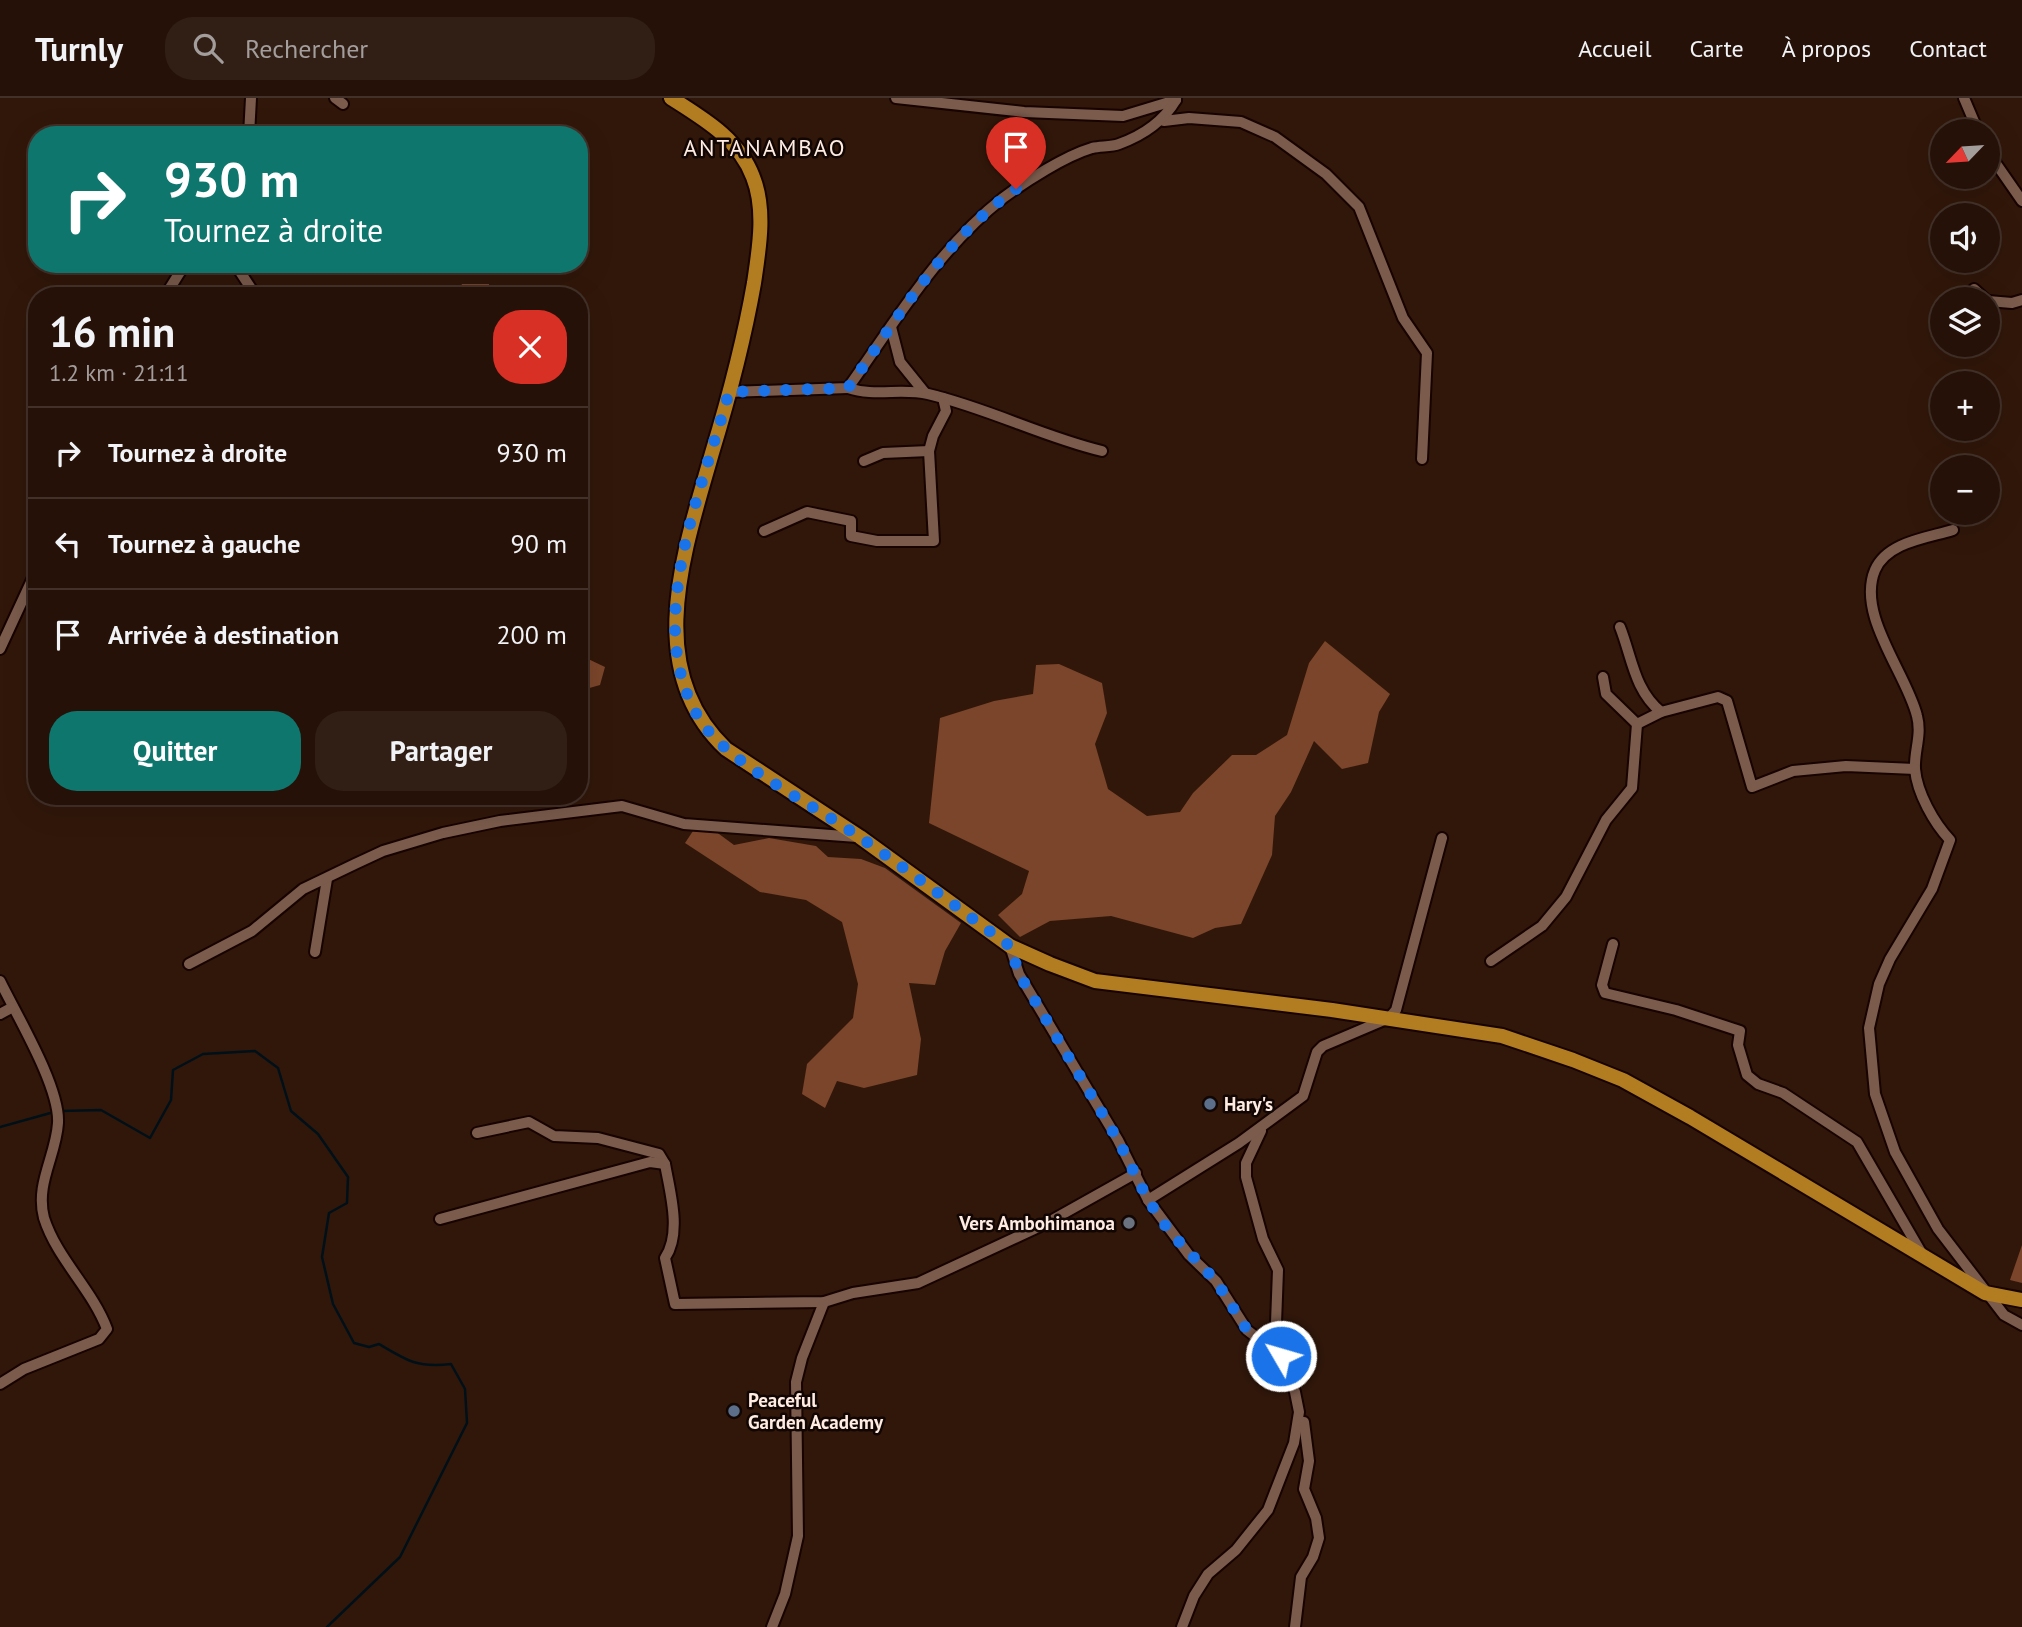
<!DOCTYPE html>
<html lang="fr">
<head>
<meta charset="utf-8">
<style>
  :root { --surface:#251108; --page:#311f16; --text:#f1f3f6; --muted:#a39d9c; --line:#423129; --accent:#0f766e }
  body { margin:0; font-family:"PT Sans",sans-serif; background:var(--page); color:var(--text); height:100vh; display:flex; flex-direction:column; font-size:26px; white-space:nowrap }
  * { box-sizing:border-box; margin:0 }
  p { font-size:23px; color:var(--muted) }
  .icon { flex:none; width:38px; height:38px; fill:none; stroke:currentColor; stroke-width:2; stroke-linecap:round; stroke-linejoin:round }
  .map { position:relative; flex:1; overflow:hidden }
  .sheet { position:absolute; left:28px; top:189px; width:560px; height:518px; display:flex; flex-direction:column; background:var(--surface); border-radius:28px; box-shadow:0 7px 28px #0002,0 0 0 2px var(--line) }
  .sheet>* { flex:none }
  .hud { position:absolute; left:28px; top:28px; width:560px; height:147px; border-radius:28px; box-shadow:0 7px 28px #0002,0 0 0 2px var(--line); background:#0f766e; color:#fff; overflow:hidden }
  .needle { width:46px; rotate:245deg }
  .tools { position:absolute; left:1930px; top:21px; display:grid; gap:14px }
  .tools a { display:grid; place-items:center; width:70px; height:70px; border-radius:50%; background:var(--surface); box-shadow:0 7px 28px #0002,0 0 0 2px var(--line); font-size:35px }
  .pin { position:absolute; display:grid; place-items:center; width:60px; height:60px; color:#fff; margin:-72px -30px; border-radius:50% 50% 50% 0; rotate:-45deg; box-shadow:0 0 7px #0007 }
  .pin .icon { rotate:45deg }
  .me { position:absolute; width:77px; margin:-38px; rotate:308deg; stroke-linejoin:round; filter:drop-shadow(0 0 5px #0008) }
  .turn { display:flex; align-items:center; gap:24px; height:147px; padding:0 21px; font-size:32px }
  .turn .icon { width:91px; height:91px; stroke-width:2.5 }
  .turn b { display:block; font-size:49px; line-height:60px }
  .round { display:grid; place-items:center; flex:none; width:74px; height:74px; border-radius:28px; background:var(--page) }
  .overview { display:flex; align-items:center; justify-content:space-between; height:119px; padding:0 21px }
  h1 { font-size:42px; font-weight:800; line-height:52px }
  .cta { display:flex; gap:14px; margin-top:auto; padding:14px 21px }
  .cta a { flex:1; height:80px; border-radius:28px; background:var(--accent); color:#fff; font-size:28px; font-weight:800; line-height:80px; text-align:center }
  .cta a+a { background:var(--page); color:var(--text) }
  ul { padding:0; list-style:none }
  li { display:flex; align-items:center; gap:21px; height:91px; padding:0 21px; border-top:2px solid var(--line) }
  li div { flex:1 }
  li b { display:block; font-size:26px }
  li em { font-style:normal }
  header { display:flex; align-items:center; gap:42px; box-sizing:border-box; height:98px; padding:0 35px; background:var(--surface); border-bottom:2px solid var(--line) }
  header strong { font-size:33px }
  nav { display:flex; gap:38px; margin-inline-start:auto; font-size:24px }
  .search { width:490px; height:63px; background:var(--page); display:flex; align-items:center; gap:18px; box-sizing:border-box; padding:0 24px; border-radius:28px; color:var(--muted); font-size:26px }
  .map>svg:first-child { display:block }
</style>
</head>
<body>
<header>
<strong>Turnly</strong>
<div class="search"><svg class="icon" aria-label="search" viewBox="0 0 24 24"><circle cx="10" cy="10" r="6"/><path d="M15 15l6 6"/></svg>Rechercher</div>
<nav><a>Accueil</a><a>Carte</a><a>À propos</a><a>Contact</a></nav>
</header>
<div class="map">
<svg width="2022" height="1529" viewBox="0 0 2022 1529">
  <rect width="100%" height="100%" fill="#31170a"/>
  <g fill="#7a452a">
    <path d="M462 186H489V198H456Z"/>
    <path d="M579 515 590 541 584 559 605 569 600 587 579 593Z"/>
    <path d="M1325 543 1390 596 1379 614 1368 665 1342 671 1314 643 1291 694 1275 718 1272 757 1241 826 1215 830 1193 840 1111 818 1050 823 1020 839 998 817 1022 796 1029 773 929 725 940 620 994 603 1033 596 1036 567 1059 566 1102 585 1107 615 1095 646 1108 691 1147 718 1180 714 1193 695 1232 657H1256L1287 637 1309 565Z"/>
    <path d="M693 733H715L734 747 769 740 816 748 828 759 861 761 885 770 961 825 945 853 935 887 909 885 921 941 917 977 864 990 837 983 825 1010 802 996 807 966 853 920 858 886 842 824 806 802 760 794 685 745Z"/>
    <path d="M2022 1147V1185L2010 1182Z"/>
  </g>
  <g fill="none" stroke-linecap="round" stroke-linejoin="round">
    <g stroke="#001018" stroke-width="2.5">
      <path d="M61 1013 101 1012 150 1040 171 1002 173 972 203 956 255 953 278 970 291 1013 318 1036 348 1079 347 1105 329 1115 322 1159 333 1206 354 1245 369 1249 379 1246C407 1263 418 1270 451 1266L465 1291 467 1325 400 1459 327 1529"/>
      <path d="M0 1029 54 1014"/>
    </g>
    <g stroke="#170300" stroke-width="14">
      <g id="minor">
        <path d="M335 0 343 6"/>
        <path d="M896 0 1024 14 1123 18 1176 2"/>
        <path d="M1964 0 1978 33"/>
        <path d="M1164 23 1189 20 1241 24 1275 39 1326 76 1359 109 1403 220 1427 255 1422 361"/>
        <path d="M249 37 251 0"/>
        <path d="M1988 54 2022 103"/>
        <path d="M235 166 256 198"/>
        <path d="M1974 191 1985 201"/>
        <path d="M165 198 185 166"/>
        <path d="M1988 203 2012 205 2022 202"/>
        <path d="M891 229 900 264 925 295"/>
        <path d="M848 290C874 299 901 290 928 296 988 310 1043 339 1102 353"/>
        <path d="M729 294 848 290C895 224 938 151 1003 100 1026 83 1065 58 1092 50 1101 48 1111 49 1119 46 1144 37 1163 24 1176 2"/>
        <path d="M864 363 883 355 929 353"/>
        <path d="M1953 432C1927 440 1887 444 1875 472 1856 517 1907 576 1917 618 1922 637 1914 653 1915 671 1917 695 1934 725 1950 742L1932 791 1890 861 1879 886 1869 930 1875 996 1895 1054 1938 1131 2004 1217 2022 1227"/>
        <path d="M764 433 807 414 851 423V438L877 443H934L929 353 933 338 946 313 943 300"/>
        <path d="M1620 529C1632 559 1634 592 1661 614L1718 599 1727 603 1752 689 1793 673 1846 668 1915 671"/>
        <path d="M0 551 37 471"/>
        <path d="M1603 579 1606 596 1637 626 1661 614"/>
        <path d="M1613 846 1602 887 1605 895 1676 912 1740 933 1738 947 1747 977 1758 986 1783 995 1857 1044 1922 1156"/>
        <path d="M1010 848 1019 876 1118 1042 1148 1102 1189 1157 1216 1183 1247 1232 1281 1258 1295 1294 1299 1314 1294 1345 1268 1412 1236 1452 1208 1476 1194 1498 1182 1529"/>
        <path d="M315 854 327 781"/>
        <path d="M1491 863 1542 828 1566 799 1606 722 1632 690 1637 626"/>
        <path d="M189 866 252 833 303 791 355 766 383 753 443 735 500 723 622 708 684 726 857 739"/>
        <path d="M0 883C17 918 60 989 58 1025 56 1058 35 1086 44 1120 57 1161 92 1191 107 1231L99 1241 24 1271 0 1286"/>
        <path d="M0 916 13 909"/>
        <path d="M1261 1033 1246 1065V1079L1263 1141 1278 1172 1276 1225 1281 1258"/>
        <path d="M477 1035 529 1024 554 1038 598 1040 659 1056 665 1066C670 1094 682 1135 665 1160L675 1206 824 1204 853 1195 918 1185 1045 1126 1136 1075"/>
        <path d="M1148 1102 1239 1045 1303 998 1317 954 1323 948 1389 920 1396 912 1442 740"/>
        <path d="M440 1121 650 1064 665 1066"/>
        <path d="M772 1529 785 1496 798 1438 796 1284 802 1260 824 1204"/>
        <path d="M1295 1529 1301 1479 1313 1459 1319 1440 1316 1420 1304 1391 1309 1363 1304 1324"/>
      </g>
    </g>
    <g stroke="#170300" stroke-width="18">
      <path id="major" d="M671 0C704 21 739 41 753 79 766 112 759 151 754 185 744 242 729 299 712 355 685 451 641 571 726 651L860 739 1010 848 1050 866 1095 883 1332 912 1502 938 1573 962 1623 982 1690 1019 1985 1195 2022 1202"/>
    </g>
    <use href="#minor" stroke="#7a5b4c" stroke-width="10"/>
    <use href="#major" stroke="#b27d20" stroke-width="14"/>
  </g>
  <g fill="none" stroke-linecap="round" stroke-linejoin="round">
    <path stroke="#1a73e8" stroke-width="12" stroke-dasharray="0 21.6" d="M1016 91C944 141 898 220 848 290L729 294C708 370 676 447 675 527 675 565 685 607 711 636 740 669 808 705 846 730 902 767 956 809 1010 848L1019 876 1118 1042 1148 1102 1169 1133 1216 1183 1247 1232 1281 1258"/>
  </g>
  <g fill="#5c6f8a" stroke="#110603" stroke-width="2.5">
    <circle cx="1210" cy="1006" r="7"/>
    <circle cx="734" cy="1313" r="7"/>
  </g>
  <circle fill="#6b7280" stroke="#110603" stroke-width="2.5" cx="1129" cy="1125" r="7"/>
  <g text-anchor="middle" dominant-baseline="central" stroke-width="5" stroke-linejoin="round" paint-order="stroke">
    <g font-size="19" font-weight="bold" fill="#feece3" stroke="#110603" text-anchor="start">
      <text x="1224" y="1006">Hary's</text>
      <text x="1115" y="1125" text-anchor="end">Vers Ambohimanoa</text>
      <text x="748" y="1302">Peaceful<tspan x="748" dy="22">Garden Academy</tspan></text>
    </g>
    <g font-size="23" letter-spacing="2" fill="#feece3" stroke="#110603">
      <text x="765" y="49">ANTANAMBAO</text>
    </g>
  </g>
</svg>
<div class="tools">
<a><svg class="needle" viewBox="-14 -14 28 28"><path d="M0-13l5 13h-10z" fill="#e53935"/><path d="M0 13l5-13h-10z" fill="#a39d9c"/></svg></a>
<a><svg class="icon" aria-label="sound" viewBox="0 0 24 24"><path d="M4 9h4l5-4v14l-5-4H4zM17 9q2 3 0 6"/></svg></a>
<a><svg class="icon" aria-label="layers" viewBox="0 0 24 24"><path d="M12 4l9 5-9 5-9-5zM3 14l9 5 9-5"/></svg></a>
<a>+</a>
<a>−</a>
</div>
<div class="pin" style="left:1016px;top:91px;background:#d93025"><svg class="icon" aria-label="arrive" viewBox="0 0 24 24"><path d="M6 21V4h12l-3 4 3 4H6"/></svg></div>
<svg class="me" style="left:1281px;top:1258px" viewBox="-20 -20 40 40"><circle r="17" fill="#1a73e8" stroke="#fff" stroke-width="3"/><path d="M0-11L8 9 0 5-8 9z" fill="#fff"/></svg>
<div class="hud">
<div class="turn"><svg class="icon" aria-label="right" viewBox="0 0 24 24"><path d="M7 20v-9h11M14 6l5 5-5 5"/></svg><div><b>930 m</b>Tournez à droite</div></div>
</div>
<section class="sheet">
<div class="overview"><div><h1>16 min</h1><p>1.2 km · 21:11</p></div><a class="round" style="background:#d93025;color:#fff"><svg class="icon" aria-label="close" viewBox="0 0 24 24"><path d="M6 6l12 12M18 6L6 18"/></svg></a></div>
<ul>
<li><svg class="icon" aria-label="right" viewBox="0 0 24 24"><path d="M7 20v-9h11M14 6l5 5-5 5"/></svg><div><b>Tournez à droite</b></div><em>930 m</em></li>
<li><svg class="icon" aria-label="left" viewBox="0 0 24 24"><path d="M17 20v-9H6M10 6l-5 5 5 5"/></svg><div><b>Tournez à gauche</b></div><em>90 m</em></li>
<li><svg class="icon" aria-label="arrive" viewBox="0 0 24 24"><path d="M6 21V4h12l-3 4 3 4H6"/></svg><div><b>Arrivée à destination</b></div><em>200 m</em></li>
</ul>
<div class="cta"><a>Quitter</a><a>Partager</a></div>
</section>
</div>
</body>
</html>
